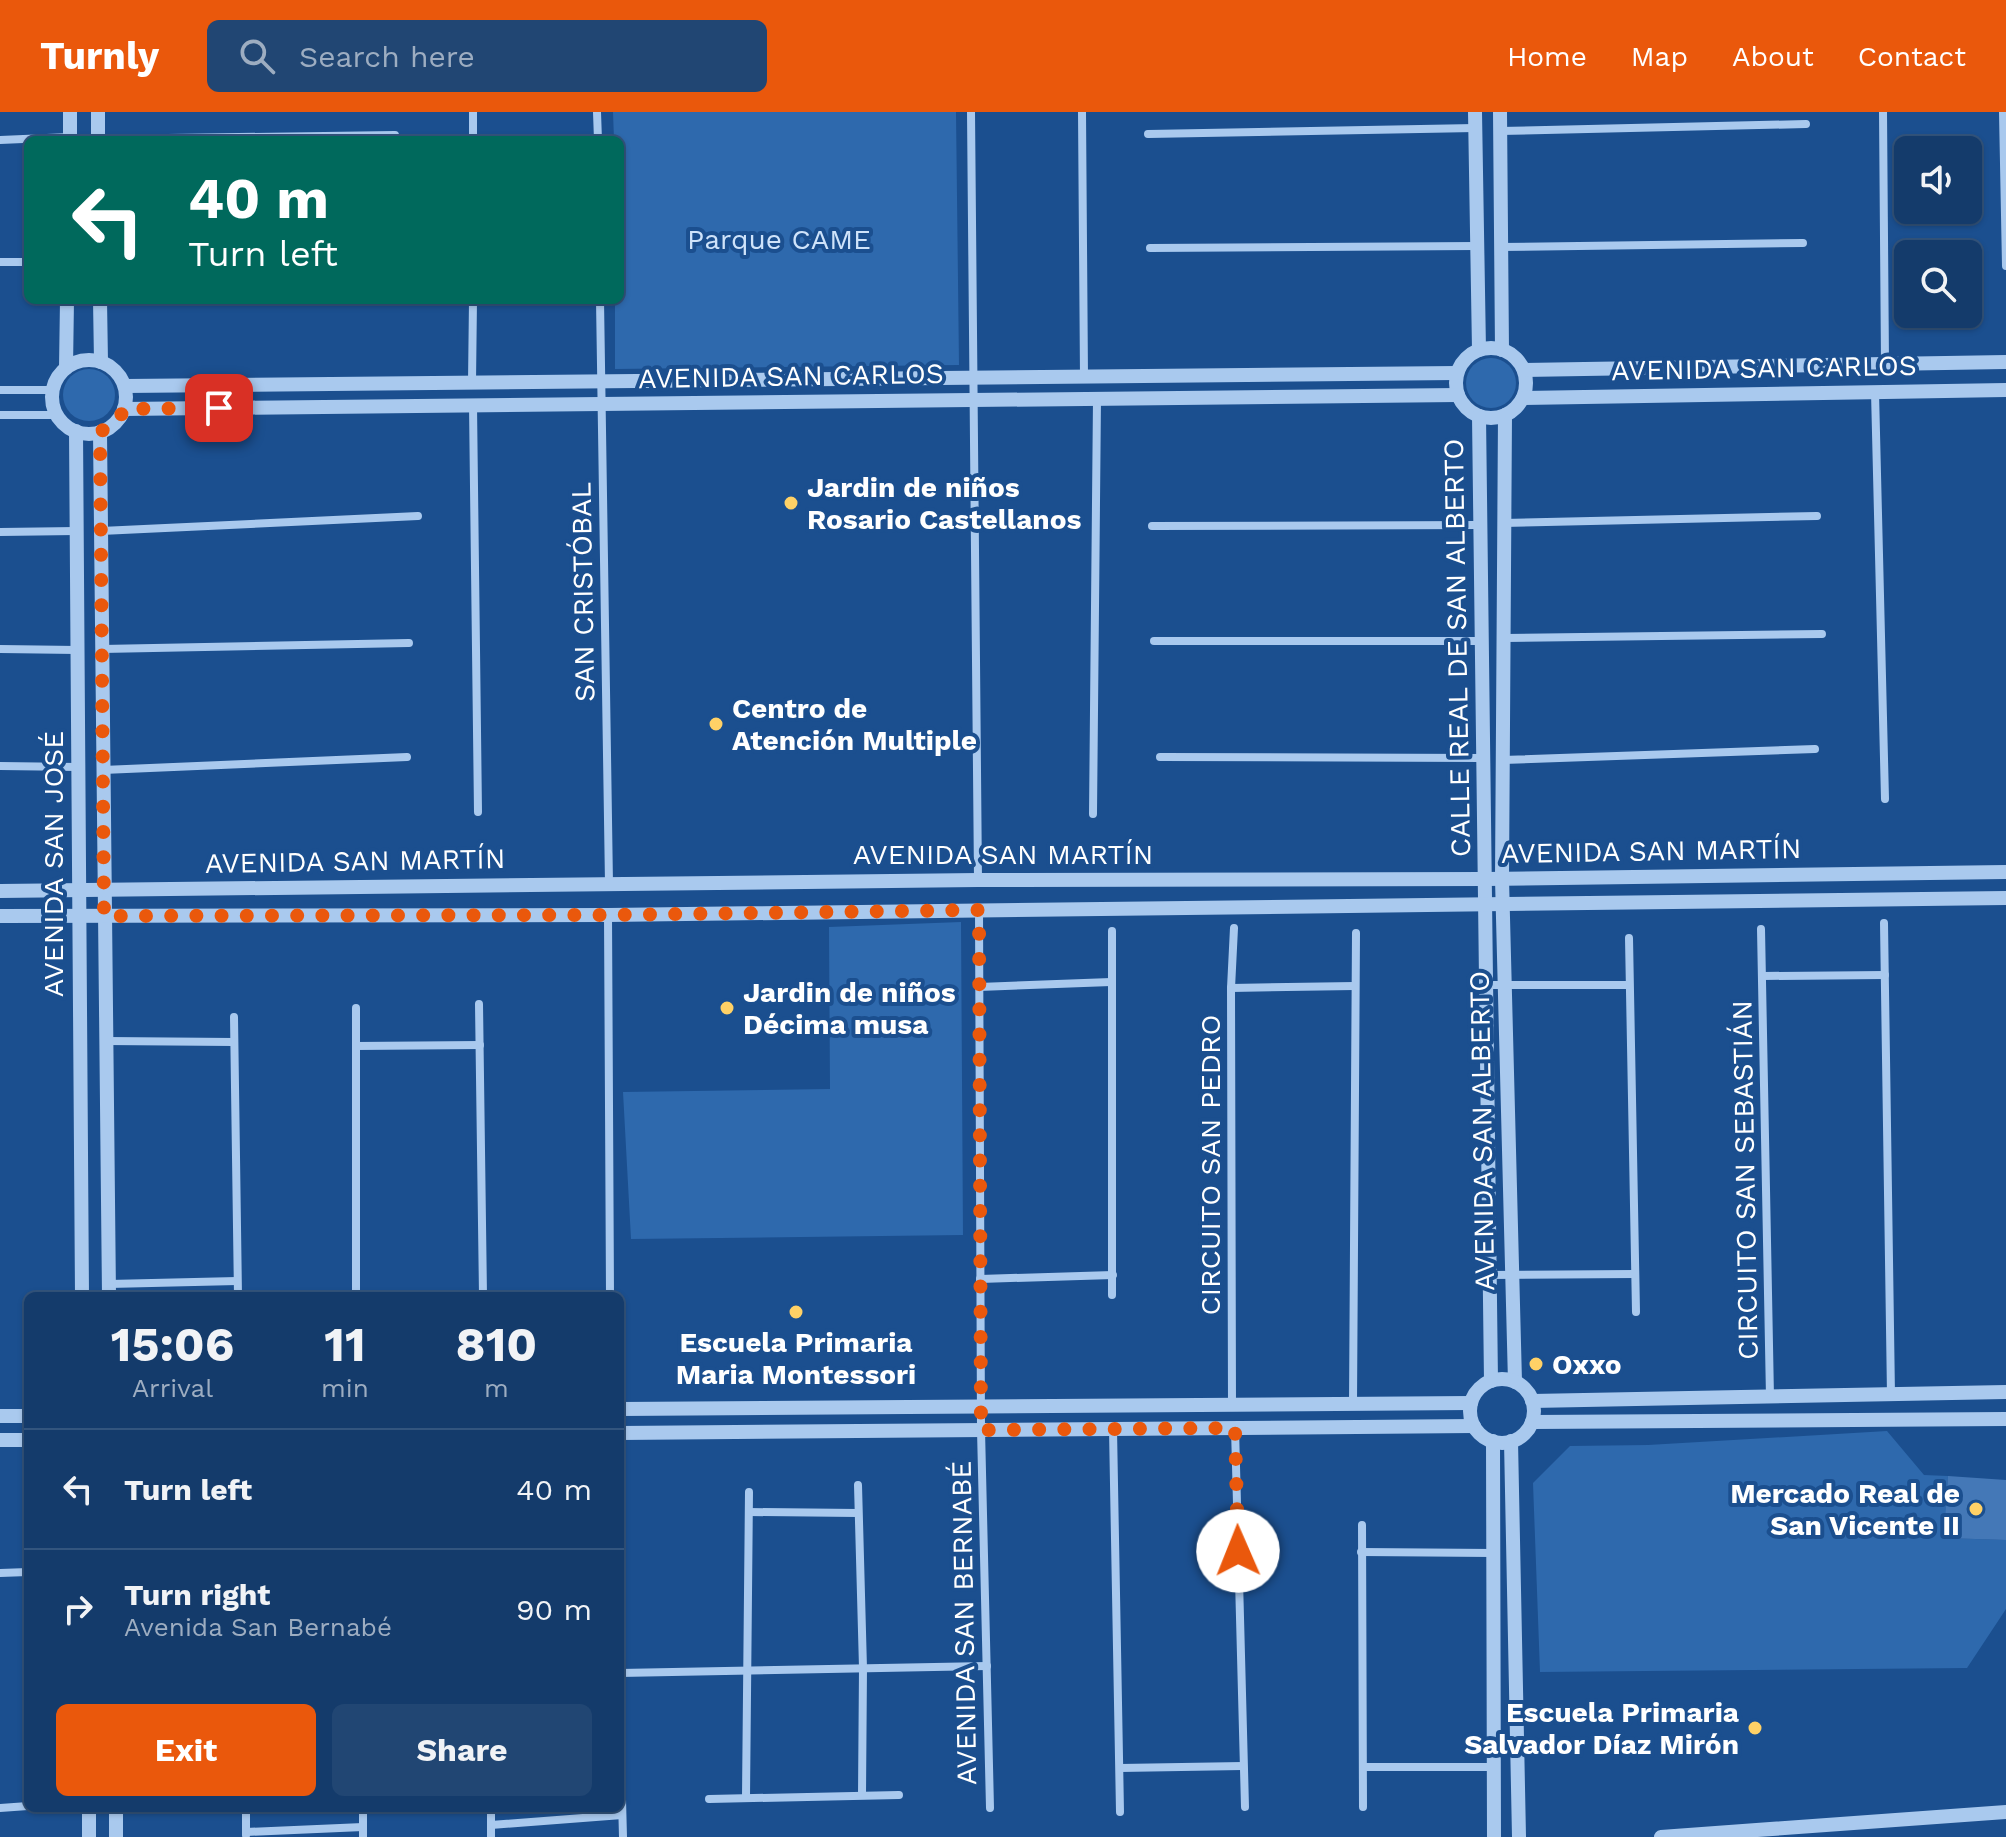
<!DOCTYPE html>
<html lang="en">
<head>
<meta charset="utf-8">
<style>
  :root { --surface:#143b6b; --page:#214673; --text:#f1f3f6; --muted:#9dadc1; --line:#33557e; --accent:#ea580c }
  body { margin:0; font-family:"Work Sans",sans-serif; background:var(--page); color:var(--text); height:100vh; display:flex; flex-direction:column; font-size:30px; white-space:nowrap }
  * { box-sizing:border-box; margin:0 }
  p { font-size:26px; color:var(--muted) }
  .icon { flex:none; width:44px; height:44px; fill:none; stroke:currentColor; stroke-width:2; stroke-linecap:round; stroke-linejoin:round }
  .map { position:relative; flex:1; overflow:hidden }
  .sheet { position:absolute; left:24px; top:1180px; width:600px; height:520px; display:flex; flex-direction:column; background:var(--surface); border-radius:12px; box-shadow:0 2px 6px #0004,0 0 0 2px var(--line) }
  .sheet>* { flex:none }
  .guide { position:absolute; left:24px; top:24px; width:600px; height:168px; border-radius:12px; box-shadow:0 2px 6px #0004,0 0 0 2px var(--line); background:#00695c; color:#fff; overflow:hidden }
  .fabs { position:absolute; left:1894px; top:24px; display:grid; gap:16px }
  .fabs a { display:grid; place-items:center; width:88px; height:88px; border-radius:12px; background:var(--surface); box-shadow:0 2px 6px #0004,0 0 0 2px var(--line); font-size:40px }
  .pin { position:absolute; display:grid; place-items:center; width:68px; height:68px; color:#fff; margin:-34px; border-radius:16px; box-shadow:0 4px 12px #0006 }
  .me { position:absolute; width:88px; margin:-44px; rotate:359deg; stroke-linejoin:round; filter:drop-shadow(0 0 6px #0008) }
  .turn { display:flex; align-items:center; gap:28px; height:168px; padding:0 32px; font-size:36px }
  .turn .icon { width:104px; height:104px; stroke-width:2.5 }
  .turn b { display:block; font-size:56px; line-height:68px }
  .eta { display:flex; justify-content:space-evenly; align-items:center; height:136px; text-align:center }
  .eta b { font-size:48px; font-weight:700; line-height:56px }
  .cta { display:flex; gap:16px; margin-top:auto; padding:16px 32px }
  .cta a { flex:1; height:92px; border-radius:12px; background:var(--accent); color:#fff; font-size:32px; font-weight:700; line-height:92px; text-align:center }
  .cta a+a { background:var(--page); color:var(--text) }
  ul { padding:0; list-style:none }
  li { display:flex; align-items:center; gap:24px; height:120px; padding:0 32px; border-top:2px solid var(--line) }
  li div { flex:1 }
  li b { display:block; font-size:30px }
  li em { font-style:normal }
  header { display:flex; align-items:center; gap:48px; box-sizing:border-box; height:112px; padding:0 40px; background:var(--accent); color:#fff }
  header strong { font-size:38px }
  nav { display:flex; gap:44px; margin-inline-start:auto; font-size:28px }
  .search { width:560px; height:72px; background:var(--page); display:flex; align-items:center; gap:20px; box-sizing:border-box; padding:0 28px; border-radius:12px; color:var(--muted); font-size:30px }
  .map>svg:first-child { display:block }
</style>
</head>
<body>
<header>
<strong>Turnly</strong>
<div class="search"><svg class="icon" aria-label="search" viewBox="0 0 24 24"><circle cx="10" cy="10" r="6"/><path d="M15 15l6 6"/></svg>Search here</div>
<nav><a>Home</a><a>Map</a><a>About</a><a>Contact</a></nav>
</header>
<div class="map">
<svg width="2006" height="1725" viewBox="0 0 2006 1725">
  <rect width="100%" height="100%" fill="#1b4f8f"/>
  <g fill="#2e69ad">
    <path d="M613 0H956L959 253 615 257V188H620V28H614Z"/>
    <circle cx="1491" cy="271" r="25"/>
    <circle cx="89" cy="283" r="26"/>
    <path d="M961 810 963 1123 631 1127 623 980 830 977 829 815Z"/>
    <path d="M1887 1319 1924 1363 1948 1364 1945 1426 2006 1428V1497L1967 1556 1540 1560 1533 1371 1570 1334 1648 1333Z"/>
  </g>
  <path fill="#4478b7" d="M1948 1364 2006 1368V1428L1944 1426Z"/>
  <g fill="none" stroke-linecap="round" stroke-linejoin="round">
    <g stroke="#a9c9ee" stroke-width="8">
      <path d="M597 0 598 28"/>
      <path d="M971 0 978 768"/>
      <path d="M1082 0 1084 265"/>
      <path d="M1883 0 1885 251"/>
      <path d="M2003 0 2006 154"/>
      <path d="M1500 19 1806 12"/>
      <path d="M1148 22 1475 16"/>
      <path d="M98 27 395 23"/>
      <path d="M0 28 70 25"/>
      <path d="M473 28V0"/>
      <path d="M1500 135 1803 131"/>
      <path d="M1150 136 1477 134"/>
      <path d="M0 150H28"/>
      <path d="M600 188 609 772"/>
      <path d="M472 270 473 188"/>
      <path d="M0 278H53"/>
      <path d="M1875 280 1885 687"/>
      <path d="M473 293 478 700"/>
      <path d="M0 303H57"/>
      <path d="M1503 411 1817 404"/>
      <path d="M1152 414 1480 413"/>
      <path d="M101 419 418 404"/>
      <path d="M0 420 76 419"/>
      <path d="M1505 526 1822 522"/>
      <path d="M1154 529H1484"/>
      <path d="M0 537 77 538"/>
      <path d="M102 537 409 531"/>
      <path d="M1160 645 1483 646"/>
      <path d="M1503 648 1815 637"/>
      <path d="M0 654 78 655"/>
      <path d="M103 658 407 645"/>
      <path d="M1093 702 1097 287"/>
      <path d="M979 798 981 1318 990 1696"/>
      <path d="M608 803 610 1184"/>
      <path d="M1884 811 1891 1283"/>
      <path d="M1761 817 1770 1285"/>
      <path d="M1629 826 1636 1200"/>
      <path d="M1763 864 1885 863"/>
      <path d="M1486 873H1629"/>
      <path d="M979 875 1111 870"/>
      <path d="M1231 876 1355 874"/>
      <path d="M479 892 483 1184"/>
      <path d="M234 905 238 1184"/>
      <path d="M106 929 234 930"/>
      <path d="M356 934 480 933"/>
      <path d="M1489 1163 1635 1162"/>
      <path d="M980 1167 1113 1163"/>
      <path d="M109 1172 237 1169"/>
      <path d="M1112 1183V819"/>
      <path d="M356 1184V896"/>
      <path d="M1353 1292 1356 821"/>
      <path d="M1232 1293 1231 876 1234 816"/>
      <path d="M1235 1316 1245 1695"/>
      <path d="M1113 1317 1120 1700"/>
      <path d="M858 1373 863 1556 862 1683"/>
      <path d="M749 1400 858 1401"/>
      <path d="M1362 1413 1363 1695"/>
      <path d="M1361 1440 1493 1441"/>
      <path d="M0 1461 28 1460"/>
      <path d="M620 1561 987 1554"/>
      <path d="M620 1612 623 1725"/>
      <path d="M1363 1655H1494"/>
      <path d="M1120 1656 1243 1654"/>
      <path d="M746 1685 749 1380"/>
      <path d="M709 1687 899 1683"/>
      <path d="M0 1696 28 1694"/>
      <path d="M246 1696V1723"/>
      <path d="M363 1696V1725"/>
      <path d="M491 1696V1725"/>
      <path d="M491 1713 622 1703"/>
      <path d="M246 1720 363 1715"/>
    </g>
    <g stroke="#a9c9ee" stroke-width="14">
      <path d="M70 0V28"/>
      <path d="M98 0V28"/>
      <path d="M1475 0 1479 238"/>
      <path d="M1500 0 1502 238"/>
      <path d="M100 188 101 250"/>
      <circle cx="1491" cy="271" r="35"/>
      <circle cx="89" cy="285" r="37"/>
      <path d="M66 256 67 188"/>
      <path d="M1524 258 2006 250"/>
      <path d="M125 274 1457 261"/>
      <path d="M1523 286 2006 278"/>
      <path d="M124 297 1458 283"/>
      <path d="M1505 303 1502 767 1515 1270"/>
      <path d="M1479 304 1491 1269"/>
      <path d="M76 319 82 1184"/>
      <path d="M100 320 109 1184"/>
      <path d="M0 779 978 768 1486 767 2006 760"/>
      <path d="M0 804 608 803 2006 786"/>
      <circle cx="1502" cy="1299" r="32"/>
      <path d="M1532 1289 2006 1280"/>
      <path d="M620 1297 1471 1291"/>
      <path d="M0 1304H28"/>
      <path d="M1532 1310 2006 1307"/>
      <path d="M620 1321 1474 1314"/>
      <path d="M0 1328H28"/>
      <path d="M1493 1329 1494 1725"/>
      <path d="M1511 1329 1519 1725"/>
      <path d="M89 1696V1725"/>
      <path d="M116 1696V1725"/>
      <path d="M1661 1725 2006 1700"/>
    </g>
  </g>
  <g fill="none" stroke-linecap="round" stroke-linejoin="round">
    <path stroke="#ea580c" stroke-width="14" stroke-dasharray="0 25.2" d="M219 296 124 297 119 307 100 320 104 804 608 803 979 798 981 1318 1235 1316 1238 1439"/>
  </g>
  <g fill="#ffd166" stroke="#1b4f8f" stroke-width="3">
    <circle cx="791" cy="391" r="8"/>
    <circle cx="716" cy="612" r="8"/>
    <circle cx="727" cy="896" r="8"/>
    <circle cx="796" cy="1200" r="8"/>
    <circle cx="1536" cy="1252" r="8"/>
    <circle cx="1976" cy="1397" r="8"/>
    <circle cx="1755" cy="1616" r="8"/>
  </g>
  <g text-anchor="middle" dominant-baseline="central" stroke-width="8" stroke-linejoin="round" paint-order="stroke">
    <g font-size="28" fill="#cfe3fa" stroke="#1b4f8f">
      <text x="779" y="127">Parque CAME</text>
    </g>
    <g font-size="28" fill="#fff" stroke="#1b4f8f">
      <text transform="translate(1764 256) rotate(-1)">AVENIDA SAN CARLOS</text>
      <text transform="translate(791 264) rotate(-1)">AVENIDA SAN CARLOS</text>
      <text transform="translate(583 480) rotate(-91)">SAN CRISTÓBAL</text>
      <text transform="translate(1457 536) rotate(-91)">CALLE REAL DE SAN ALBERTO</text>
      <text transform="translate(1651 739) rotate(-1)">AVENIDA SAN MARTÍN</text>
      <text x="1003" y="742">AVENIDA SAN MARTÍN</text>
      <text transform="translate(355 749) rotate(-1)">AVENIDA SAN MARTÍN</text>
      <text transform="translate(53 752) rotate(-90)">AVENIDA SAN JOSÉ</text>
      <text transform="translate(1482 1019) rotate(-91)">AVENIDA SAN ALBERTO</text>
      <text transform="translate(1210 1053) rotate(-90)">CIRCUITO SAN PEDRO</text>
      <text transform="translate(1745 1068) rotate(-91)">CIRCUITO SAN SEBASTIÁN</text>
      <text transform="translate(964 1511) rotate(-91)">AVENIDA SAN BERNABÉ</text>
    </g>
    <g font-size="28" font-weight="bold" fill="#fff" stroke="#1b4f8f" text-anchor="start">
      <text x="807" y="375">Jardin de niños<tspan x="807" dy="32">Rosario Castellanos</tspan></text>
      <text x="732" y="596">Centro de<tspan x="732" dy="32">Atención Multiple</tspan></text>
      <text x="743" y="880">Jardin de niños<tspan x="743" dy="32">Décima musa</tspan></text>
      <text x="796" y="1230" text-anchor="middle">Escuela Primaria<tspan x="796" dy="32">Maria Montessori</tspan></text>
      <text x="1552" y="1252">Oxxo</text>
      <text x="1960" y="1381" text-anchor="end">Mercado Real de<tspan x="1960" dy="32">San Vicente II</tspan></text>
      <text x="1739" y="1600" text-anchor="end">Escuela Primaria<tspan x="1739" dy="32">Salvador Díaz Mirón</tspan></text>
    </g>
  </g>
</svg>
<div class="fabs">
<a><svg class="icon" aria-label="sound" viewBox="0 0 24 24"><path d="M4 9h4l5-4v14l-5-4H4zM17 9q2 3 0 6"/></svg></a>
<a><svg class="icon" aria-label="search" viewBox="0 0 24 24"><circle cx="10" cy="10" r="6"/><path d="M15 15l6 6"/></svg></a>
</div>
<div class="pin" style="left:219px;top:296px;background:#d93025"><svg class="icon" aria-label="arrive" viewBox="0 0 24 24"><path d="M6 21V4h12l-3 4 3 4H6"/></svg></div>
<svg class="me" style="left:1238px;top:1439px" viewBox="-20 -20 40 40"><circle r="19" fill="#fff"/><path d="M0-13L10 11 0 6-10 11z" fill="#ea580c"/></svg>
<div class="guide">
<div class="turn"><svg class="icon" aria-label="left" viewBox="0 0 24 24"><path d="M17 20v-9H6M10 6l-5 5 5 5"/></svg><div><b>40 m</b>Turn left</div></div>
</div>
<section class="sheet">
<div class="eta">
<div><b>15:06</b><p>Arrival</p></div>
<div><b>11</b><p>min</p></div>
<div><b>810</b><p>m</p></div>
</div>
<ul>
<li><svg class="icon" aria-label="left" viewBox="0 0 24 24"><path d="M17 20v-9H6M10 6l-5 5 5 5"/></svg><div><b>Turn left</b></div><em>40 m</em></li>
<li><svg class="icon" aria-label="right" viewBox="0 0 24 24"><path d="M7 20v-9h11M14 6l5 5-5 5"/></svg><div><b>Turn right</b><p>Avenida San Bernabé</p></div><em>90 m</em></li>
</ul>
<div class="cta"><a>Exit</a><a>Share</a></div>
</section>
</div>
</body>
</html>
